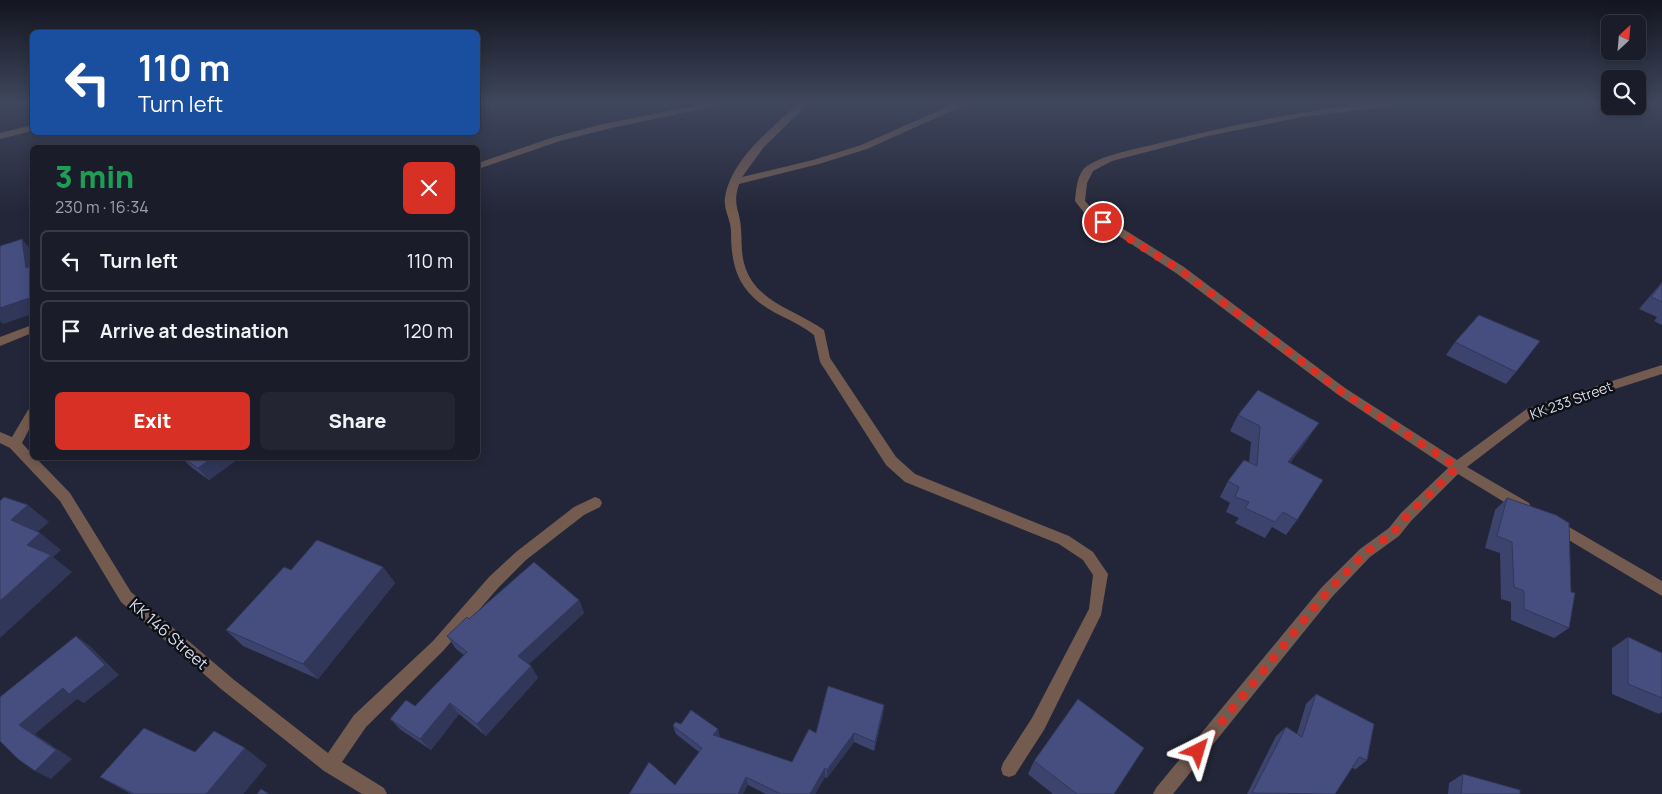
<!DOCTYPE html>
<html lang="en">
<head>
<meta charset="utf-8">
<style>
  :root { --surface:#1a1c2a; --page:#232532; --text:#f1f3f6; --muted:#9fa1a8; --line:#383a47; --accent:#d93025 }
  body { margin:0; font-family:Manrope,sans-serif; background:var(--page); color:var(--text); height:100vh; display:flex; flex-direction:column; font-size:19px; white-space:nowrap }
  * { box-sizing:border-box; margin:0 }
  p { font-size:16px; color:var(--muted) }
  .icon { flex:none; width:28px; height:28px; fill:none; stroke:currentColor; stroke-width:2; stroke-linecap:round; stroke-linejoin:round }
  .map { position:relative; flex:1; overflow:hidden }
  .side { position:absolute; left:30px; top:145px; width:450px; height:315px; display:flex; flex-direction:column; background:var(--surface); border-radius:8px; box-shadow:0 2px 12px #0003,0 0 0 1px var(--line) }
  .side>* { flex:none }
  .banner { position:absolute; left:30px; top:30px; width:450px; height:105px; border-radius:8px; box-shadow:0 2px 12px #0003,0 0 0 1px var(--line); background:#1a4fa0; color:#fff; overflow:hidden }
  .needle { width:32px; rotate:26deg }
  .buttons { position:absolute; left:1601px; top:15px; display:grid; gap:10px }
  .buttons a { display:grid; place-items:center; width:45px; height:45px; border-radius:8px; background:var(--surface); box-shadow:0 2px 12px #0003,0 0 0 1px var(--line); font-size:25px }
  .pin { position:absolute; display:grid; place-items:center; width:42px; height:42px; color:#fff; margin:-21px; border:2px solid #fff; border-radius:50%; box-shadow:0 1px 5px #0007 }
  .me { position:absolute; width:55px; margin:-28px; rotate:40deg; stroke-linejoin:round; filter:drop-shadow(0 0 4px #0008) }
  .turn { display:flex; align-items:center; gap:18px; height:105px; padding:0 25px; font-size:22px }
  .turn .icon { width:65px; height:65px; stroke-width:2.5 }
  .turn b { display:block; font-size:35px; line-height:42px }
  .round { display:grid; place-items:center; flex:none; width:52px; height:52px; border-radius:8px; background:var(--page) }
  .head { display:flex; align-items:center; justify-content:space-between; height:85px; padding:0 25px }
  h1 { font-size:30px; font-weight:800; line-height:38px; color:#1e9e55 }
  .button { display:flex; gap:10px; margin-top:auto; padding:10px 25px }
  .button a { flex:1; height:58px; border-radius:8px; background:var(--accent); color:#fff; font-size:20px; font-weight:800; line-height:58px; text-align:center }
  .button a+a { background:var(--page); color:var(--text) }
  ul { padding:0; list-style:none }
  li { display:flex; align-items:center; gap:15px; height:62px; margin:0 10px 8px; padding:0 15px; border:2px solid var(--line); border-radius:8px }
  li div { flex:1 }
  li b { display:block; font-size:19px }
  li em { font-style:normal }
  .map>svg:first-child { display:block }
</style>
</head>
<body>
<div class="map">
<svg width="1662" height="794" viewBox="0 0 1662 794">
  <rect width="100%" height="100%" fill="#232638"/>
  <g fill="none" stroke-linecap="round" stroke-linejoin="round">
    <g fill="#735b50" fill-rule="evenodd">
      <path d="M710 103H729L607 129 560 141 478 169V163L554 137 603 124Z"/>
      <path d="M799 103H809L764 147 742 177 813 160 861 145 949 106 956 103H969L867 149 819 164 739 184C732 206 740 209 741 229 742 241 741 252 744 263 754 302 795 309 824 330L830 358 896 457 915 474 1069 536 1093 552 1108 574 1101 615 1044 730 1015 775 1009 777 1003 775 1001 769 1003 763 1032 718 1089 609 1093 575 1083 560 1059 544 905 482 886 465 820 362 814 335C795 320 770 314 753 297 734 279 731 256 731 231 731 220 723 209 725 197 732 158 772 128 799 103Z"/>
      <path d="M1369 103H1397L1393 106 1302 117 1208 136 1112 161 1093 171 1087 183 1085 201 1093 210 1184 267 1345 388 1457 460 1528 408 1662 365V374L1536 414 1467 467 1529 503 1531 507 1529 511 1524 513 1519 511 1458 474 1411 521 1399 536 1370 557 1332 597 1173 794H1153L1156 788 1322 587 1360 549 1389 528 1401 513 1448 468 1337 394 1176 273 1085 214 1075 201C1076 190 1077 173 1087 166 1106 154 1131 150 1152 145 1224 126 1295 112 1369 103Z"/>
      <path d="M32 125V131L0 139V133Z"/>
      <path d="M32 325V333L0 346V337Z"/>
      <path d="M32 408V424L22 443 32 454V458H36L70 493 131 592 233 679 328 753 354 715 433 641 489 577 516 552 574 507 595 497 600 499 602 503 600 507 584 515 526 560 499 587 443 651 366 727 342 762 384 788 387 794H362L324 771 221 689 121 602 60 501 10 448 0 443V432L12 437 28 410Z"/>
      <path d="M1557 520 1662 581V596L1552 530 1550 526 1552 522Z"/>
    </g>
  </g>
  <g fill="#3c436d">
    <path d="M1662 282V325L1654 321 1657 317 1639 309Z"/>
    <path d="M1455 342 1516 372 1506 384 1446 355Z"/>
    <path d="M1238 415 1308 439 1290 463 1297 520 1286 535 1272 527 1265 538 1235 523 1239 518 1226 512 1230 503 1220 497 1228 481 1249 462 1251 442 1230 431Z"/>
    <path d="M182 458H239L209 480 191 467Z"/>
    <path d="M1507 498 1569 628 1554 638 1511 620V602L1501 599 1500 553 1485 548 1495 510Z"/>
    <path d="M383 567 395 583 318 679 243 646 226 630 291 570Z"/>
    <path d="M579 600 584 613 529 664 531 666 538 678 486 736 459 714 431 750 401 730 390 719 415 706 464 655 456 649 447 636Z"/>
    <path d="M1628 637 1662 653V712L1659 714 1612 694V648Z"/>
    <path d="M1316 694 1367 760 1356 769 1352 768 1335 794H1247L1276 736 1286 727 1297 734 1306 704Z"/>
    <path d="M884 705 883 714 874 751 854 742 827 778 825 777 815 794H766L748 785H675L699 752 676 734 673 726 718 729 720 738 792 762 816 733Z"/>
    <path d="M195 752 267 765 243 794H131L100 777Z"/>
    <path d="M1034 761 1114 794H1053L1028 774Z"/>
    <path d="M1463 774 1520 794H1448L1449 783Z"/>
  </g>
  <g fill="#313759">
    <path d="M22 239 32 251V275L26 268Z"/>
    <path d="M32 297V314L3 324 0 321V308Z"/>
    <path d="M1319 423 1308 439 1278 478 1288 462Z"/>
    <path d="M212 458H239L209 480 198 468Z"/>
    <path d="M28 505 49 522 32 537 11 520Z"/>
    <path d="M40 533 61 550 53 557 72 572 0 638V601L27 545Z"/>
    <path d="M383 567 395 583 318 679 303 664Z"/>
    <path d="M579 600 584 613 525 668 518 656Z"/>
    <path d="M76 636 90 646 119 675 84 703 77 699 35 734 72 759 51 779 35 771 19 725 63 688Z"/>
    <path d="M531 666 538 678 486 736 477 724Z"/>
    <path d="M450 703 459 714 431 750 420 739Z"/>
    <path d="M884 705 883 714 874 751 875 742Z"/>
    <path d="M718 729 720 738 713 735Z"/>
    <path d="M854 733V742L827 778V770Z"/>
    <path d="M245 748 267 765 243 794H206Z"/>
    <path d="M825 768V777L815 794H810Z"/>
    <path d="M746 777 748 785 743 794H738Z"/>
  </g>
  <g fill="#464e7f" stroke="#313759">
    <path d="M22 239 26 268 32 265V297L0 308V246Z"/>
    <path d="M1662 283V302L1651 297Z"/>
    <path d="M1479 315 1540 341 1516 372 1455 342Z"/>
    <path d="M1258 390 1319 423 1288 462 1323 480 1297 520 1283 512 1275 522 1245 508 1249 502 1235 497 1239 487 1228 481 1244 460 1257 466 1260 426 1238 415Z"/>
    <path d="M183 458H212L198 468Z"/>
    <path d="M4 497 28 505 11 520 40 533 27 545 51 555 0 601V501Z"/>
    <path d="M1507 498 1556 515 1569 523 1571 592 1575 593 1569 628 1524 609V591L1514 587 1512 542 1497 536Z"/>
    <path d="M317 540 383 567 303 664 226 630 284 567 291 570Z"/>
    <path d="M534 562 579 600 518 656 531 666 477 724 450 703 420 739 390 719 406 700 415 706 467 652 447 636 467 617 469 619Z"/>
    <path d="M76 636 105 665 69 694 63 688 19 725 56 750 35 771 18 759 0 741V697Z"/>
    <path d="M1628 637 1662 653V698L1628 684Z"/>
    <path d="M828 686 884 705 875 742 854 733 827 770 825 768 810 794H781L746 777 738 794H629L649 762 675 785 702 748 673 726 675 722 681 724 691 710 718 729 713 735 792 762 809 729 816 733Z"/>
    <path d="M1316 694 1374 724 1367 760 1359 757 1335 794 1252 793 1286 727 1302 737Z"/>
    <path d="M1078 699 1144 748 1114 794H1077L1034 761Z"/>
    <path d="M144 728 195 752 214 731 245 748 206 794H134L100 777Z"/>
    <path d="M1463 774 1520 790V794H1461Z"/>
    <path d="M261 789 269 794H257Z"/>
  </g>
  <linearGradient id="sky" x2="0" y2="1"><stop stop-color="#13151f"/><stop offset="0.48" stop-color="#3f475e"/><stop offset="1" stop-color="#3f475e" stop-opacity="0"/></linearGradient>
  <rect width="1662" height="214" fill="url(#sky)"/>
  <g fill="none" stroke-linecap="round" stroke-linejoin="round">
    <path stroke="#d93025" stroke-width="9" stroke-dasharray="0 16.2" d="M1103 222 1180 270 1341 391 1457 467 1406 517 1394 532 1365 553 1327 592 1198 751"/>
  </g>
  <g text-anchor="middle" dominant-baseline="central" stroke-width="5" stroke-linejoin="round" paint-order="stroke">
    <g font-size="14" fill="#dbdeea" stroke="#0e1018">
      <text transform="translate(1571 400) rotate(-20)">KK 233 Street</text>
    </g>
    <g font-size="16" fill="#dbdeea" stroke="#0e1018">
      <text transform="translate(169 634) rotate(41)">KK 146 Street</text>
    </g>
  </g>
</svg>
<div class="buttons">
<a><svg class="needle" viewBox="-14 -14 28 28"><path d="M0-13l5 13h-10z" fill="#e53935"/><path d="M0 13l5-13h-10z" fill="#9fa1a8"/></svg></a>
<a><svg class="icon" aria-label="search" viewBox="0 0 24 24"><circle cx="10" cy="10" r="6"/><path d="M15 15l6 6"/></svg></a>
</div>
<div class="pin" style="left:1103px;top:222px;background:#d93025"><svg class="icon" aria-label="arrive" viewBox="0 0 24 24"><path d="M6 21V4h12l-3 4 3 4H6"/></svg></div>
<svg class="me" style="left:1198px;top:751px" viewBox="-20 -20 40 40"><path d="M0-17L14 15 0 8-14 15z" fill="#d93025" stroke="#fff" stroke-width="4"/></svg>
<div class="banner">
<div class="turn"><svg class="icon" aria-label="left" viewBox="0 0 24 24"><path d="M17 20v-9H6M10 6l-5 5 5 5"/></svg><div><b>110 m</b>Turn left</div></div>
</div>
<section class="side">
<div class="head"><div><h1>3 min</h1><p>230 m · 16:34</p></div><a class="round" style="background:#d93025;color:#fff"><svg class="icon" aria-label="close" viewBox="0 0 24 24"><path d="M6 6l12 12M18 6L6 18"/></svg></a></div>
<ul>
<li><svg class="icon" aria-label="left" viewBox="0 0 24 24"><path d="M17 20v-9H6M10 6l-5 5 5 5"/></svg><div><b>Turn left</b></div><em>110 m</em></li>
<li><svg class="icon" aria-label="arrive" viewBox="0 0 24 24"><path d="M6 21V4h12l-3 4 3 4H6"/></svg><div><b>Arrive at destination</b></div><em>120 m</em></li>
</ul>
<div class="button"><a>Exit</a><a>Share</a></div>
</section>
</div>
</body>
</html>
